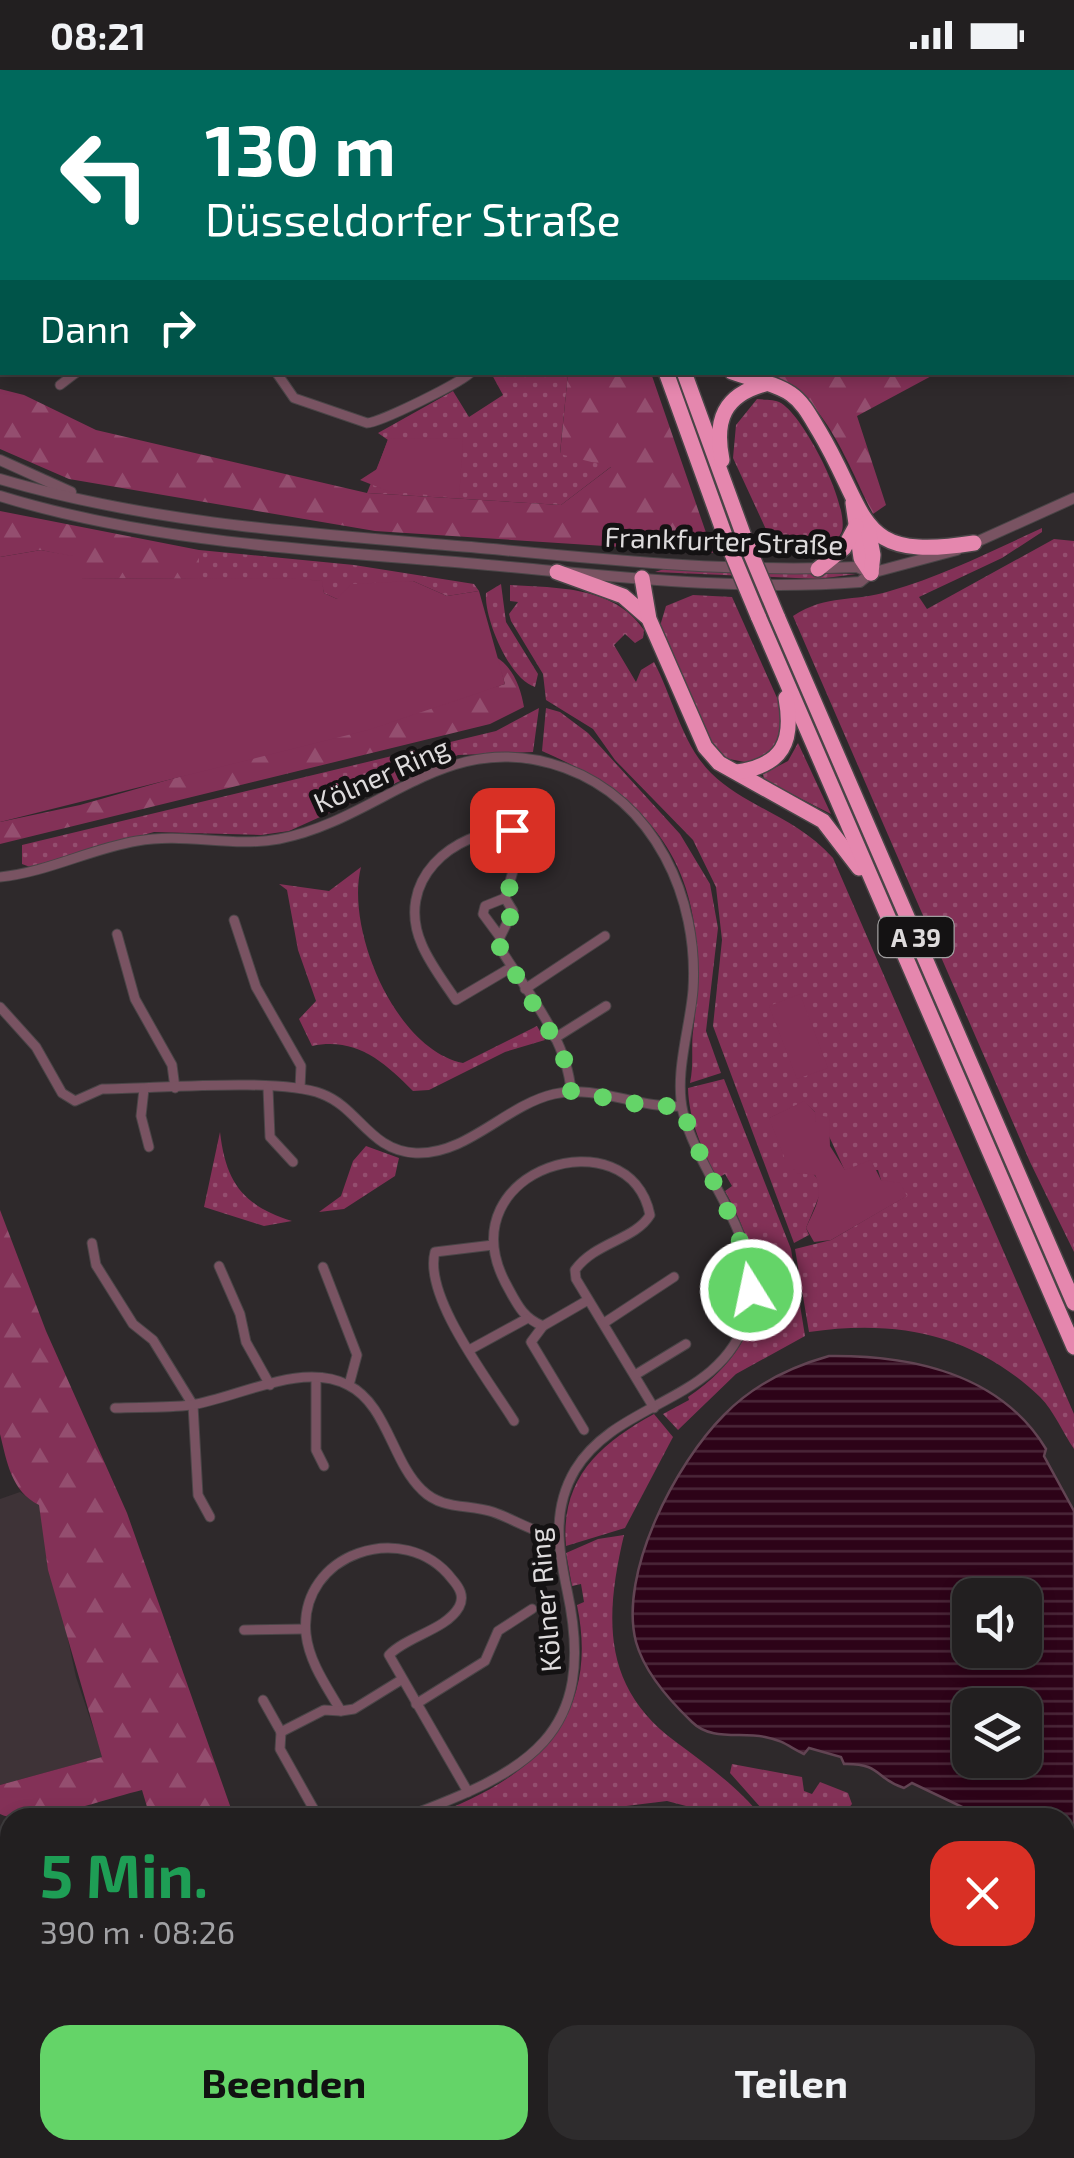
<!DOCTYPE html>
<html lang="de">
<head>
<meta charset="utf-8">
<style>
  :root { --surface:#221f20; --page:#2e2c2d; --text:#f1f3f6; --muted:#a2a2a5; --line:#3f3d3e; --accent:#64d468 }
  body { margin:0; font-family:"Exo 2",sans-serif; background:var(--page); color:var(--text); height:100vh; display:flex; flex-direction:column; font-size:38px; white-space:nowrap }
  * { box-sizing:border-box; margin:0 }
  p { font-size:32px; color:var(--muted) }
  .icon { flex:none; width:55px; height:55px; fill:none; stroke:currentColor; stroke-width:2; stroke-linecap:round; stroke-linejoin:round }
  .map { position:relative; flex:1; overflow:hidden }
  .side { position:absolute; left:0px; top:1738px; width:1075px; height:352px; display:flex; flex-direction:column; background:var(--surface); border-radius:30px 30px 0 0; box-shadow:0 5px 15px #0003,0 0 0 2px var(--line) }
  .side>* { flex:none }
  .banner { position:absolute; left:0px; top:0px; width:1075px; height:305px; box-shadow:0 5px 15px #0003,0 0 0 2px var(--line); background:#00695c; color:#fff; overflow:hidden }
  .buttons { position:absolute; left:952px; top:1508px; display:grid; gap:20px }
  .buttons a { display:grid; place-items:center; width:90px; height:90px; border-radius:20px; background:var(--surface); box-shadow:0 5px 15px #0003,0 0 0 2px var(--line); font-size:50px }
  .pin { position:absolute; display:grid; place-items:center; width:85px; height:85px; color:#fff; margin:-42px; border-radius:20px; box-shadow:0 5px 15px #0006 }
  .me { position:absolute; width:110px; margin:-55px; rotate:350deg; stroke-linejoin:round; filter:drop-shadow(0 0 8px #0008) }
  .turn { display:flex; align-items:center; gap:35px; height:210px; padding:0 40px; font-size:45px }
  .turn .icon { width:130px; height:130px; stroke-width:2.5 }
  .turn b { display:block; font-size:70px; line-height:85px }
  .then { display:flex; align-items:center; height:95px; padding:0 40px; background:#0003; gap:20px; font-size:38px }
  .round { display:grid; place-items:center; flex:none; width:105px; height:105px; border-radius:30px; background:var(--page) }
  .head { display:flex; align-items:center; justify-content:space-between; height:170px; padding:0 40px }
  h1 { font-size:60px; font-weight:700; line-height:75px; color:#1e9e55 }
  .action { display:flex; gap:20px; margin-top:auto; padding:20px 40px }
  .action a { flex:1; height:115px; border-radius:30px; background:var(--accent); color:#111; font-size:40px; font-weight:700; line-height:115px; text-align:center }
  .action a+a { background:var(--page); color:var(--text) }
  .status { display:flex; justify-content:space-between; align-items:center; height:70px; padding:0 50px; background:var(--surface); direction:ltr }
  .status svg { height:28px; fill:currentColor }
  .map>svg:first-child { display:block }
</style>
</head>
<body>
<div class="status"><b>08:21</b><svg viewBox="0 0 49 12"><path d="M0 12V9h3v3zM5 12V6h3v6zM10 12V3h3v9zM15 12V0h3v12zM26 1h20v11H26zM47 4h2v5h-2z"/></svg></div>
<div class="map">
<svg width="1074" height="2088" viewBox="0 0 1074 2088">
  <defs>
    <pattern id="grass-dots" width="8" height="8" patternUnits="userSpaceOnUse" patternTransform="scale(2.5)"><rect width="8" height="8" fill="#833157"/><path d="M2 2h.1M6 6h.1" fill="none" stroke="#944e6f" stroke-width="1.8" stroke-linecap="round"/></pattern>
    <pattern id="forest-firs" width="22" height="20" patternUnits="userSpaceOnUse" patternTransform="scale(2.5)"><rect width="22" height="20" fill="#833157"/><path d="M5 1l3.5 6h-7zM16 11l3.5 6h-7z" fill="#944e6f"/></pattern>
    <pattern id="water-rules" width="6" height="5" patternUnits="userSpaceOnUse" patternTransform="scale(2.5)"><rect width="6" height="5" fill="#2d0318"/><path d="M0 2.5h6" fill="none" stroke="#4b2739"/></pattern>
  </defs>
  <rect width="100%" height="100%" fill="#2e292b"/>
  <path fill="#3e3337" d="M20 1422 39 1435 76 1607 103 1687 0 1715V1429Z"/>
  <g fill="url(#grass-dots)">
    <path d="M491 303H568L560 383 612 396 561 435 367 423 388 370 378 363 453 321 469 347 503 325Z"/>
    <path d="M757 329C765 330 775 329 781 333 804 347 849 434 842 461 840 467 832 474 828 480L799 485 776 481 733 388 736 355Z"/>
    <path d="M1042 458V462L1002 488 919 527 927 539 1054 469 1074 471V1182L1030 1092 793 546C829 523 852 533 890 521 942 506 992 481 1042 458Z"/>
    <path d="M199 480 354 495 474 514 479 521 447 526 413 511 337 529 324 523 321 511 199 509Z"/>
    <path d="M664 499 856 504 818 509 655 502Z"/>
    <path d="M501 514 506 552 538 604 535 617C510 610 484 549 486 523Z"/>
    <path d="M510 515C558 518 614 516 644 560L643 568 635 573 625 564 614 575 636 612 641 600 654 592C673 628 682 674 711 703 745 737 795 746 833 788L1074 1344V1379C1063 1363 1054 1341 1040 1327 974 1264 897 1249 809 1262L795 1179 831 1170 906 1126 881 1110 878 1100 845 1101 828 1064 813 1049 815 1042 804 1032 770 1048 819 1111 820 1124 806 1158 809 1165 794 1173 713 956 722 870 716 817 693 770 615 690 593 659 546 630 543 604 511 551 509 544 518 532 510 531Z"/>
    <path d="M693 525 732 527 778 630 783 644 780 673 755 694 724 688 713 677 660 556 666 536Z"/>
    <path d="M539 638 533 682 458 685 289 761 261 765 154 762 30 797 22 794V775L496 661Z"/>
    <path d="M546 638 560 642 588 663 680 764 710 814 718 858 706 961 721 1003 690 1013C694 994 691 977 693 962 711 822 676 738 542 681Z"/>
    <path d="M798 673 831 744 764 710 763 704 788 691Z"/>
    <path d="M361 797C345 860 396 980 463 993L537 956 545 970 505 982 429 1020 413 1021C383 991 356 967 312 976L299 949 316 931 298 880 287 820 279 814 329 821Z"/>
    <path d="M724 1009 791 1179 805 1266 736 1304 678 1360 663 1344 689 1330 688 1327C772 1270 770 1203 725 1121L732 1116 725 1104 717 1108C702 1079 689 1051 688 1018Z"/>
    <path d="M220 1062C226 1115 245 1136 292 1151L264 1156 204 1137Z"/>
    <path d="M366 1076 399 1088 395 1106 344 1139 319 1142 341 1126 353 1091Z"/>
    <path d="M654 1344 673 1367 625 1458 566 1476C560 1409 599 1374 654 1344Z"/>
    <path d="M624 1465C605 1546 601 1617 676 1672 709 1697 736 1715 762 1747H728L667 1731 618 1737 587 1747H428C526 1711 602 1654 577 1535L584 1532 581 1514 572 1516 566 1483 598 1469Z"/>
    <path d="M732 1694 802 1707 804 1721 812 1724 820 1712 848 1723 852 1734 841 1747H769L730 1703Z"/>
    <path d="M1074 2000V2083L1071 2088H1035L1039 2080H1065V2022Z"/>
    <path d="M737 2080H824L822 2088H733Z"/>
  </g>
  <g fill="url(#forest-firs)">
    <path d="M946 0H1074V229L1072 2Z"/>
    <path d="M568 303H651L713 483 375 461 69 409 0 379V319L24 325 96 360 367 423 561 435 611 397 560 384Z"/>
    <path d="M767 303H937L857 346 886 435 873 444C847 393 824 323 767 303Z"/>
    <path d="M0 441 199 480V509L72 508 73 487 41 480 0 487Z"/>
    <path d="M496 587C513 597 521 618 524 637L490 654 0 774V752L80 735 505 614Z"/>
    <path d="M0 1140 46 1261 127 1443 234 1747H150L142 1720C108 1728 28 1758 0 1744V1715L102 1687 48 1500 39 1435C11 1421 7 1392 0 1364Z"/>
    <path d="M255 2080H346L349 2088H257Z"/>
  </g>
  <g fill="#833157">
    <path d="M649 0H946L944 2Z"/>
    <path d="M463 368 459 428 388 421 360 410 377 399 388 369Z"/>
    <path d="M41 480 73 486V508L301 509 322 511 324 523 337 529 351 514 413 511 447 526 479 521 505 614 368 660 0 752V487Z"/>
    <path d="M800 924 828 998 797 1009 769 936Z"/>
    <path d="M804 1031 815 1042 816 1052 822 1046 829 1047 830 1076 845 1100 871 1090 881 1110 900 1113 907 1126 831 1170 814 1172 806 1158C814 1140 825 1124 815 1105L797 1103 785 1089 769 1048Z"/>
  </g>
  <g fill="url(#water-rules)" stroke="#624453" stroke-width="2.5" fill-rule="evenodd">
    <path d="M829 1286C910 1285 1000 1303 1046 1379L1044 1386 1074 1441V1799L1065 1793V1748L983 1747 912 1713 904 1718C875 1709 882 1693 844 1694L841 1687 809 1678 804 1684C789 1677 785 1671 765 1667 740 1662 711 1671 692 1652 670 1631 644 1601 636 1572 618 1503 676 1393 724 1345 752 1316 790 1297 829 1286ZM1025 1525V1580H970V1525ZM970 1635H1025V1690H970Z"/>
    <path d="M1065 1896 1074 1907V2000L1065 2022Z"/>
    <path d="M875 2080H1039L1035 2088H874Z"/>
  </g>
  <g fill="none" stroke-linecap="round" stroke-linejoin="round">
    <g stroke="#4a4547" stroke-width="11">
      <g id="minor">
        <path d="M4 0 5 2"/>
        <path d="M203 0V2"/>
        <path d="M306 2 310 0"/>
        <path d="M0 119 2 120"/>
        <path d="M0 248 2 252"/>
        <path d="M276 302 294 328 367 353C379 353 465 311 471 302"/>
        <path d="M60 315 77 302"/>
        <path d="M0 807C48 802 90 779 137 771 184 762 232 778 279 769 383 749 447 655 565 698 655 731 699 828 693 920 690 958 674 1004 683 1042 700 1110 768 1172 747 1246 722 1333 617 1330 575 1400 552 1439 558 1478 567 1520 599 1667 527 1702 403 1748"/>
        <path d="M505 828 522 771 512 760C452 761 394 811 422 875 430 894 444 912 456 930L512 897"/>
        <path d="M234 850 256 917 301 996 300 1018"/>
        <path d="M117 864 135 929 172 995 175 1018"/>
        <path d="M500 867 483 844 485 836 505 828 513 841 500 867V878C527 922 567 969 571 1021"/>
        <path d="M525 919 605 866"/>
        <path d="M0 937 36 977 62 1023 75 1031 102 1019C154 1019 278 1007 322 1024 359 1038 370 1081 416 1083 467 1085 506 1035 554 1024 596 1014 639 1039 681 1036"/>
        <path d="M555 968 606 936"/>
        <path d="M268 1018 270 1067 293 1092"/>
        <path d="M144 1019 141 1046 149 1077"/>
        <path d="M92 1173 96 1195 133 1254 153 1270 193 1335"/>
        <path d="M493 1175 435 1182C423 1227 490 1312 514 1351"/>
        <path d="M219 1196 240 1244 246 1272 270 1315"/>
        <path d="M323 1197 357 1285 349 1315"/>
        <path d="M588 1230 543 1256C522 1248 516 1232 505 1212 447 1098 630 1044 650 1145 635 1170 595 1172 575 1200L576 1209 654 1338"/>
        <path d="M604 1253 674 1207"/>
        <path d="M543 1256 531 1272 584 1360"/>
        <path d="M471 1279 526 1249"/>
        <path d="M635 1305 686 1274"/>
        <path d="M316 1309V1380L324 1396"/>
        <path d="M193 1335 198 1425 210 1447"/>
        <path d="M115 1338C140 1337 166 1338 191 1335 238 1328 301 1291 348 1315 387 1334 392 1392 422 1420 442 1440 468 1434 493 1442 516 1450 533 1463 557 1465"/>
        <path d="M244 1560 305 1559"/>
        <path d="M401 1610 354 1639 341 1641C327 1617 309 1592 306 1564 298 1483 405 1448 452 1509 459 1517 465 1526 459 1537 446 1560 407 1566 389 1585L468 1722"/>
        <path d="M263 1630 281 1662"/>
        <path d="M416 1634 485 1591 498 1561 532 1539"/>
        <path d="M281 1662 280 1679 317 1745"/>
        <path d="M281 1662 324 1640 341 1641"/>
        <path d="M0 1853 10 1850"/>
        <path d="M0 1998 10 1992"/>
      </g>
    </g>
    <g stroke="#4a4547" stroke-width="12">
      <g id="tertiary">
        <path d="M0 390 71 422"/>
        <path d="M0 409C152 454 314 464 471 477 600 489 728 503 857 497L870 503"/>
        <path d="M0 426C149 472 311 480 466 493 596 504 729 522 860 512L871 503 957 480"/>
        <path d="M972 474 1074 428"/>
      </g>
    </g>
    <g stroke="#4a4547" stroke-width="18">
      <g id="motorway">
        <path d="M593 0 594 2"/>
        <path d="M611 0V2"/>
        <path d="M666 302 728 474"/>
        <path d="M684 302 746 472"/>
        <path d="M732 302C751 309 775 313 791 324 804 333 811 348 819 361 871 448 854 492 974 473"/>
        <path d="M722 390C714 350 724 325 765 314"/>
        <path d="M853 433 861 488 871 503"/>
        <path d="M867 453 873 485 871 503"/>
        <path d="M818 499 844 478 856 456"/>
        <path d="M557 502 623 526 646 546"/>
        <path d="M642 508 649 549 705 677 719 693 823 751 859 798"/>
        <path d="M758 546 1074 1277"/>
        <path d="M777 546 1074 1233"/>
        <path d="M737 702C783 695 794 672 786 628"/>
      </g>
    </g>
    <use href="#minor" stroke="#795362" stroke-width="9"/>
    <use href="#tertiary" stroke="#795362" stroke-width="10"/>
    <use href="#motorway" stroke="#e587ae" stroke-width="15"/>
    <g stroke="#4a4547" stroke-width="18" stroke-linecap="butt">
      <g id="motorway-bridge">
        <path d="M746 472 777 546"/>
        <path d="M728 474 758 546"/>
      </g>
    </g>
    <use href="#motorway-bridge" stroke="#e587ae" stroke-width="15"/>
  </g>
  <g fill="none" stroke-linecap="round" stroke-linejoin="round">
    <path stroke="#64d468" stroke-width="18" stroke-dasharray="0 32.4" d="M512 760 520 764 522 780 506 828 513 841 500 867V878L563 984 571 1021 648 1036H682C700 1100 745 1153 751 1220"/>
  </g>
  <g text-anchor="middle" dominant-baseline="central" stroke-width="10" stroke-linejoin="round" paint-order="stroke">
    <rect fill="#141213" stroke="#a19fa0" stroke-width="2.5" x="878.5" y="847" width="75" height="40" rx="8"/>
    <g font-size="25" font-weight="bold" fill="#dedbdc">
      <text x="916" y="867">A 39</text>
    </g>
    <g font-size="28" fill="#dedbdc" stroke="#141213">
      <text transform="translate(724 470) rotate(2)">Frankfurter Straße</text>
      <text transform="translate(381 704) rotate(-24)">Kölner Ring</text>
      <text transform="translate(544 1530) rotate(-95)">Kölner Ring</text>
    </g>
  </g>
</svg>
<div class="buttons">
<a><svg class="icon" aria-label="sound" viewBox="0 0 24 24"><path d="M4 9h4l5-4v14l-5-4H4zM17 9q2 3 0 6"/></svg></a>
<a><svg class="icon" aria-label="layers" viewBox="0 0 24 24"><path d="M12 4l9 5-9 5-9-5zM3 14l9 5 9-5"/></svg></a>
</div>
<div class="pin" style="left:512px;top:760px;background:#d93025"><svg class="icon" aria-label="arrive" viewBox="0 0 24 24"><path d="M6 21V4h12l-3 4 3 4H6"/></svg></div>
<svg class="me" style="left:751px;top:1220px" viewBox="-20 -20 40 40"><circle r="17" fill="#64d468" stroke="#fff" stroke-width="3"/><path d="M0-11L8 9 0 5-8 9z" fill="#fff"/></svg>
<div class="banner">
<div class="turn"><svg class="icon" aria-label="left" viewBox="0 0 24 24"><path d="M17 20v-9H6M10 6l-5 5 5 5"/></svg><div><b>130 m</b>Düsseldorfer Straße</div></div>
<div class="then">Dann<svg class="icon" aria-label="right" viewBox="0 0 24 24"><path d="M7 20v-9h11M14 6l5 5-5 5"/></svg></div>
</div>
<section class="side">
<div class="head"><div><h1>5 Min.</h1><p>390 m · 08:26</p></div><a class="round" style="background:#d93025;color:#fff"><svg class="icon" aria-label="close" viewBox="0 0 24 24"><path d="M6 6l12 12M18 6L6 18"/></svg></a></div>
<div class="action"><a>Beenden</a><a>Teilen</a></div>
</section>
</div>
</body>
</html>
